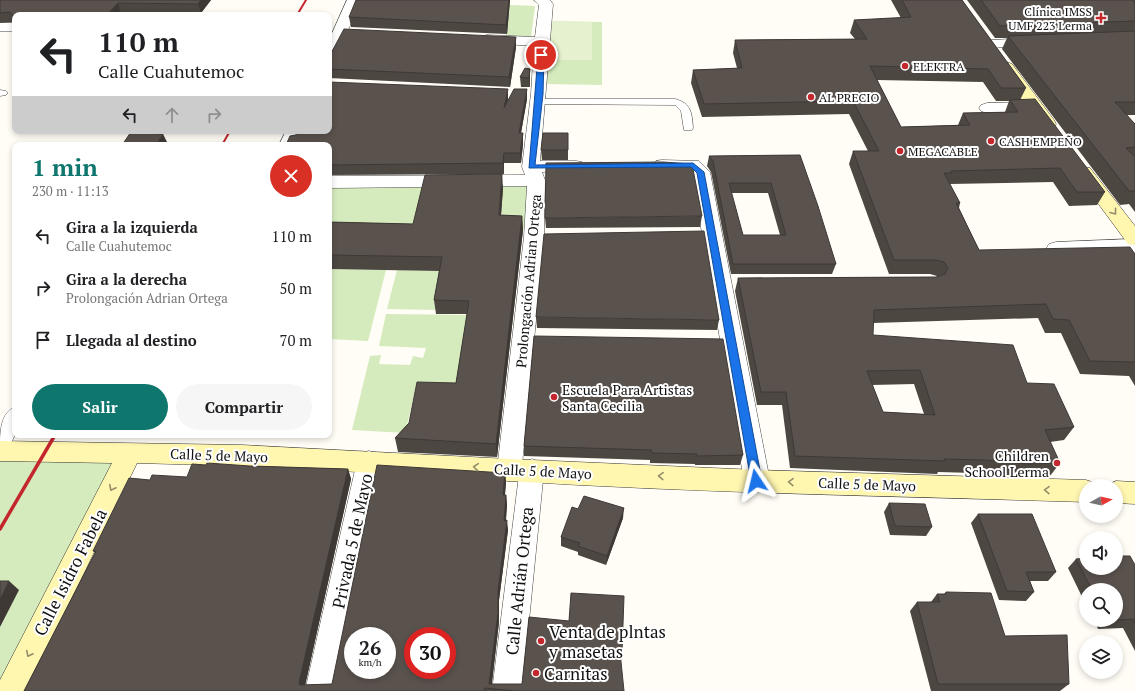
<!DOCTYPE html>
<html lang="es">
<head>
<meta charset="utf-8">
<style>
  :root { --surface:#fff; --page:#f6f6f6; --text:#202124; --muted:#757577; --accent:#0f766e }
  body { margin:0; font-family:"PT Serif",serif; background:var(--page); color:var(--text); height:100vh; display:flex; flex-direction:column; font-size:15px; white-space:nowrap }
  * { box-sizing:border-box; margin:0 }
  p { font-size:13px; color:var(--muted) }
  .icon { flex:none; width:22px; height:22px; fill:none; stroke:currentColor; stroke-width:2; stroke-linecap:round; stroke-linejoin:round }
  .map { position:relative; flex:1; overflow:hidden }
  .panel { position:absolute; left:12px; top:142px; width:320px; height:296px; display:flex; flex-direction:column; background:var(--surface); border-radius:8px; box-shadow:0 2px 6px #0003 }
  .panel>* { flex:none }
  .guide { position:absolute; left:12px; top:12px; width:320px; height:122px; border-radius:8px; box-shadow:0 2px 6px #0003; background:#fff; color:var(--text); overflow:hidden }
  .needle { width:26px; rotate:82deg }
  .fabs { position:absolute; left:1079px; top:479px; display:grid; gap:8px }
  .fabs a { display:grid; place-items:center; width:44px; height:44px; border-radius:50%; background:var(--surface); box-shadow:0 2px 6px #0003; font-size:20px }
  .speed { position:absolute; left:344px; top:627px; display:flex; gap:8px; font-size:20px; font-weight:700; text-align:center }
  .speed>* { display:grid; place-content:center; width:52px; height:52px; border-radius:50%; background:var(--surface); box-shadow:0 2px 6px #0003; line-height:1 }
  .speed small { font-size:10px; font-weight:400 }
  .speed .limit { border:6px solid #d22; background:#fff; color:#111 }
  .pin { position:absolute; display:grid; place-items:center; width:34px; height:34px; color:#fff; margin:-17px; border:2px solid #fff; border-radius:50%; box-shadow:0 1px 4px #0007 }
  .me { position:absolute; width:44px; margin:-22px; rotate:350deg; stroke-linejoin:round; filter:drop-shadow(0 0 3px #0008) }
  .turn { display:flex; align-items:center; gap:14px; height:84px; padding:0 20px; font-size:18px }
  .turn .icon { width:52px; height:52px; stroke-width:2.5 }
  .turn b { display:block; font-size:28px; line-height:34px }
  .lanes { display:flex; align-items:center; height:38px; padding:0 20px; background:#0003; justify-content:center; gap:20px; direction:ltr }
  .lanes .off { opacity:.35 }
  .round { display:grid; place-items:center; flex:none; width:42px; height:42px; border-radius:21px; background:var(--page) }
  .head { display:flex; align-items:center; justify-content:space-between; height:68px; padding:0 20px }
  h1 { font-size:24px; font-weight:800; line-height:30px; color:var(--accent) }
  .cta { display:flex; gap:8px; margin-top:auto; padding:8px 20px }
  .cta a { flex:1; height:46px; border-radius:24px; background:var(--accent); color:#fff; font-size:16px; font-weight:800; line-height:46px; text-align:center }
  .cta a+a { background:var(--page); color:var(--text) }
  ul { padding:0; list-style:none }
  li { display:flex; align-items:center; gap:12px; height:52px; padding:0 20px }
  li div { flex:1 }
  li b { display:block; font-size:15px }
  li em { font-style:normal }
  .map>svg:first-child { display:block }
</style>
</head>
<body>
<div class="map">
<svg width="1135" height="691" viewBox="0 0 1135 691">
  <rect width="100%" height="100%" fill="#fffdf5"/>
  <g fill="#d5ebbd">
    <path d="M510 5 535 6 531 37 506 35Z"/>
    <path d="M551 21 602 22V85L546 84Z"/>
    <path d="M528 185 524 229 516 230 501 227 502 197 417 230 329 236V188Z"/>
    <path d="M329 269 386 270 368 341 329 339Z"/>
    <path d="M397 270 444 271 437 310 387 309Z"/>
    <path d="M386 314 471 315 458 393 415 392 405 433 352 430 370 356 381 355 379 364 410 365 413 356 423 358 426 348 379 346Z"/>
    <path d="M0 451 130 453 11 691H0Z"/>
  </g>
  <path fill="#e6f2cf" d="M551 21 592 22V60H548Z"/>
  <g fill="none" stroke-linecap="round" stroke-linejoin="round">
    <g stroke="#444" stroke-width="1">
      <g id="lane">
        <path d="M0 90 6 91 8 93 6 95 0 96Z"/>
        <path d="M538 99H675C691 103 692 113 693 128L692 130H684L681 111 675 105 535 104 533 102 535 100Z"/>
      </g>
    </g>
    <g stroke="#444" stroke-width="1">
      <g id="street">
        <path d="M347 0H361L337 56 334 59 329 61V40Z"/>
        <path d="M534 0H550L553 4 540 161H576L582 162 585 166 582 170 542 172 545 180 544 237 522 465 523 463 532 459 541 463 544 470 522 691H492L519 475 509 481 500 477 497 470 524 237 527 186 329 188V176L525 175 522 167 531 94 534 46 487 43 482 42 480 39 482 36 487 35 535 37 539 5Z"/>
        <rect x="0" y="23" width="15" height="8"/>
        <path d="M1034 38 1039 39 1041 42 1039 45 991 48 986 47 984 44 986 41 991 40Z"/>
        <path d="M1035 102 1041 104 1043 107 1041 110 987 113 981 111 979 108 981 105 987 103Z"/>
        <path d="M286 131H302L297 145H279Z"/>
        <path d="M662 160 699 161 710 172 770 481 766 489 757 492 748 489 744 481 692 174 688 170 656 169 653 165 656 161Z"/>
        <path d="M1135 239V253L1056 256 1049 254 1046 249 1049 244 1056 242Z"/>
        <path d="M15 407C15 425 20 443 0 450 0 432 0 413 15 407Z"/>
        <path d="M369 451 378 454 381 461 335 691H305L357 461 360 454Z"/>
      </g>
    </g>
    <g stroke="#333" stroke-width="1">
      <g id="secondary">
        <path d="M1007 62 1012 64 1054 120 1056 124 1054 128 1048 129 1042 128 999 67 1002 64Z"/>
        <path d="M1084 167 1090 168 1135 226V245L1128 244 1075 172 1078 168Z"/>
        <path d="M0 441 242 445 509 459 757 470 1086 480 1095 483 1096 486H1086V502C894 496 701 493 509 481 385 473 261 466 137 463L27 691H0V680L112 463 0 461Z"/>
        <path d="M1116 481 1135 482V504L1116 503V486H1106Z"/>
      </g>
    </g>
    <use href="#lane" fill="#fff" fill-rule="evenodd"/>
    <use href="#street" fill="#fff" fill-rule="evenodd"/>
    <use href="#secondary" fill="#fff6b0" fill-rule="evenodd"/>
    <g stroke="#c4262e" stroke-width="2">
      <path d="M297 15 306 0"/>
      <path d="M222 145 230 131"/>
    </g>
    <path stroke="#c4262e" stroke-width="3.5" d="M0 529 55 435"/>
  </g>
  <g fill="#4d4742" fill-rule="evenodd">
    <path d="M0 0H211L201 13H121L15 15V22L0 23Z"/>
    <path d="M510 0 507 34 351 27 349 17Z"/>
    <path d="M891 0H962L1026 88 1020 100 1105 192 1097 205 1069 206 1053 182 950 184 960 203 959 208 979 250 1135 254V386L1129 376 1080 374 1061 333H1045L1038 318 873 323V335L1027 383 1074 427 1064 440 1050 442 1060 463 1050 476H1020L975 473 938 472 937 474 790 468 782 405H757L735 291 738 278 936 277 938 276H937L930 274H889L849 164 853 151H868L849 114 702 117 691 83 693 70 737 68 733 53 735 40 855 39 850 33 854 20 901 18ZM877 80 983 82 996 101H1009L1005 112 963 113 958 125 901 127ZM914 384 924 414 883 412 872 385Z"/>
    <path d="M967 0H1135V115H1126L1135 124V212L1129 204 1120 205 1002 49 1007 38H995Z"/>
    <path d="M516 47 510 87 329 78V79V57Z"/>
    <path d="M530 69V87H521L520 77Z"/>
    <path d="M508 99V102L527 99 521 133H523V144L521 163H504V174L329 175V145L296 135Z"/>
    <path d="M568 133V160H542L541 150Z"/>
    <path d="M800 155 836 264 832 274H731L711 172 707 166 709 156ZM731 193H768L780 235H743Z"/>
    <path d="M503 188 501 215 522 216 523 230 497 457 398 452 395 438 409 423 456 383 467 314H436L434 300 439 271 329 269V222L413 224Z"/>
    <path d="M702 216 700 227 546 228 545 218Z"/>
    <path d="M536 317 719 320 717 330 537 328Z"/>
    <path d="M534 336 743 455 740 465H695V464L650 463V460L524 456V446Z"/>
    <path d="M250 466 348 469 351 479 305 685 332 684 505 473 506 482 505 495H506L507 505 506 520 508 530 499 600V622L492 684H522L529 617 622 652 621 660 515 691H24L95 553 93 551 150 480 187 477Z"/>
    <path d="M889 503 932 527 926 536 890 535 884 512Z"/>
    <path d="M578 509 623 518 606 565 578 555V552L561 546V537Z"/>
    <path d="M978 514 1056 572 1048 581H1030L1034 592 1026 601 999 600 971 523Z"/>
    <path d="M1076 559 1135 565V651L1123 628 1098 629 1094 620H1116V590H1086V605L1068 568Z"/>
    <path d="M946 592 1005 636 1069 684 1060 691H931L910 611 917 602H931L937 594H944Z"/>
  </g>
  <g fill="#3f3936">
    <path d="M201 0H211L201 13 198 4Z"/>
    <path d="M509 0H510L507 34 506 25Z"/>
    <path d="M118 3 121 13 119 15H107Z"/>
    <path d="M516 37V47L510 87 509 77Z"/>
    <path d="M530 69V87L529 78Z"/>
    <path d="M508 89V99L505 118 504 108Z"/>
    <path d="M527 89V99L519 144V133Z"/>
    <path d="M523 133V144L521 163 520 153Z"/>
    <path d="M163 134 168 144 167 145H156Z"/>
    <path d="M504 153V174L503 163Z"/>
    <path d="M502 174 503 188 500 229 499 215Z"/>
    <path d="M522 216 523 230 497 457 496 444Z"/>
    <path d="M348 469 351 479 304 691 299 683Z"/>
    <path d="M505 473 506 482 504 504 503 495Z"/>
    <path d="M506 495 507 505 505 530 504 521Z"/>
    <path d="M624 508 623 518 606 565 607 556Z"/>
    <path d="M507 520 508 530 499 600V622L491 689 489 684 498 591Z"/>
    <path d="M9 581 19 590 0 627V599Z"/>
  </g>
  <g fill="#5a524d" stroke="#3f3936" fill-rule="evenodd">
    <path d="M0 0H201L198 4 118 3 107 15H12L10 12 0 13Z"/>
    <path d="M356 0H509L506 25 349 17Z"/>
    <path d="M902 0H962L1026 88H1001L988 69 870 66 901 127 970 125 963 113 1018 112 1010 100 1035 99 1105 192H1077L1060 168 951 171 952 173H944L960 203H956L979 250 1130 247 1135 254V362L1090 361 1069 320 1053 319 1046 304 874 310 873 335 1013 345 1027 383 1054 384 1074 427 1045 430 1060 463 1029 464 984 460 944 459 945 461 795 456 786 392H761L738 278 936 277 945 274 948 268 944 262 936 260H894L853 151H879L853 101 704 104 693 70 742 68 735 40 867 39 854 20 911 17ZM920 370 935 415 883 412 867 371Z"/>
    <path d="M981 0H1132L1135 3V21L1000 26Z"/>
    <path d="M344 29 516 37 509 77 329 69V57Z"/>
    <path d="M1135 31V102H1115L1135 124V147L1126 148 1135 157V191H1129L1008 36Z"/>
    <path d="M525 68 530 69 529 78 520 77Z"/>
    <path d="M329 82 508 89 504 108 514 89H527L519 133H523L520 153H504L503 163 329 165V145H286L290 136 296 135 297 131H329Z"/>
    <path d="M131 132 163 134 156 145H122Z"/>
    <path d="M543 133H568V150H541Z"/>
    <path d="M800 155 818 206 836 264H733L713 161 709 156ZM729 183H771L786 235H743Z"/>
    <path d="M663 162 692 164 702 216 545 218 546 163Z"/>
    <path d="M502 174 499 215 522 216 496 444 395 438 409 423 417 382 456 383 469 301 434 300 442 257 329 255V222L413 224 425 175Z"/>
    <path d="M704 231 719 320 536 317 544 234Z"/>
    <path d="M534 336 723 339 743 455 697 456V454L652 453 651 450 524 446Z"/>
    <path d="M207 463 250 466 348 469 299 683 300 685 332 684 377 465 505 473 503 495H506L504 521 507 520 498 591V613L489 684H522L529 617 569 621 571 593 624 596 622 652H620L624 691H515L485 688 484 691H24L96 551H93L129 478 150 480 152 475 187 477 192 464 206 465ZM353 636H387V670H353ZM413 636H447V670H413Z"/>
    <path d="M584 496 624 508 607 556 578 546 580 543 561 537 572 507 578 509Z"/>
    <path d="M889 503 925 504 932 527 895 526Z"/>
    <path d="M978 514H1032L1056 572H1026L1034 592 1007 591Z"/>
    <path d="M1116 556H1130L1135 565V623L1133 619 1108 621 1107 620H1116V590H1092L1076 559 1086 558V568H1116Z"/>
    <path d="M0 581H9L0 599Z"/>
    <path d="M946 592 991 593 1005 636 1067 635 1069 684H938L917 602H940L937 594H946Z"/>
  </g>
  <defs><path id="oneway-chevron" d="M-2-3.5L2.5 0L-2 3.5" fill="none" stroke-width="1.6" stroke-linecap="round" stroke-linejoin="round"/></defs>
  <g stroke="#948f68">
    <use href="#oneway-chevron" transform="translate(1114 212) rotate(53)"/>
    <use href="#oneway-chevron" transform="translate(476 467) rotate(-175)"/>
    <use href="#oneway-chevron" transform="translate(661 476) rotate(-177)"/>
    <use href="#oneway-chevron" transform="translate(791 482) rotate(-178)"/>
    <use href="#oneway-chevron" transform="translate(112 488) rotate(117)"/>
    <use href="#oneway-chevron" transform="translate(1047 490) rotate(-178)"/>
    <use href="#oneway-chevron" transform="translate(29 654) rotate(117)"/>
  </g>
  <path fill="#1a73e8" stroke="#114b97" d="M541 53 544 55 543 94 535 165 693 163 704 172 762 481 760 484H753L751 481 697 173 691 167 529 168 538 55Z"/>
  <g fill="#c4262e" stroke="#fff" stroke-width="1.5">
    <path d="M1099 12h4v4h4v4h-4v4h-4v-4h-4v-4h4z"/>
    <circle cx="905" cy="66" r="4"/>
    <circle cx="811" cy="97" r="4"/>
    <circle cx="991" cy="141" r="4"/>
    <circle cx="900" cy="151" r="4"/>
    <circle cx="554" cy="397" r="4"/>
    <circle cx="1057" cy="463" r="4"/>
    <circle cx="541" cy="641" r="4"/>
    <circle cx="536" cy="673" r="4"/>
  </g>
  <g text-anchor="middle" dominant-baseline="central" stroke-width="4" stroke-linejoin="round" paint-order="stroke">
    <g font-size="12" fill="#111" stroke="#fff" text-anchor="start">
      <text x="1092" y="11" text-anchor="end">Clínica IMSS<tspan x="1092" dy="14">UMF 223 Lerma</tspan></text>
      <text x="913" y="66">ELEKTRA</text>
      <text x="819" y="97">AL PRECIO</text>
      <text x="999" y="141">CASH EMPEÑO</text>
      <text x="908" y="151">MEGACABLE</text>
    </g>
    <g font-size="14" fill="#111" stroke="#fff">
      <text transform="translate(528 281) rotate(-85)">Prolongación Adrian Ortega</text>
      <text transform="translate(219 455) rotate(2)">Calle 5 de Mayo</text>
      <text transform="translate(543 471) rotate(3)">Calle 5 de Mayo</text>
      <text transform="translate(867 484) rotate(2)">Calle 5 de Mayo</text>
    </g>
    <g font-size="14" fill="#111" stroke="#fff" text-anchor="start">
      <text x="562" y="389">Escuela Para Artistas<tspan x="562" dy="16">Santa Cecilia</tspan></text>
      <text x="1049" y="455" text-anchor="end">Children<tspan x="1049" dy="16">School Lerma</tspan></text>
    </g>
    <g font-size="17" fill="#111" stroke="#fff">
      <text transform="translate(352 541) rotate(-78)">Privada 5 de Mayo</text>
      <text transform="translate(70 572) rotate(-63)">Calle Isidro Fabela</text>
      <text transform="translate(519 581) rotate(-84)">Calle Adrián Ortega</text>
    </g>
    <g font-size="17" fill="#111" stroke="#fff" text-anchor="start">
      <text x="549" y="631">Venta de plntas<tspan x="549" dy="20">y masetas</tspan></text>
      <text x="544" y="673">Carnitas</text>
    </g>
  </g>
</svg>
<div class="fabs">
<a><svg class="needle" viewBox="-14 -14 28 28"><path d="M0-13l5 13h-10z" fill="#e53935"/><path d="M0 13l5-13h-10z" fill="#757577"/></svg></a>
<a><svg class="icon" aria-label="sound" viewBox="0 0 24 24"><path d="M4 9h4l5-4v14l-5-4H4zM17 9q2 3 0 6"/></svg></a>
<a><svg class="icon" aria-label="search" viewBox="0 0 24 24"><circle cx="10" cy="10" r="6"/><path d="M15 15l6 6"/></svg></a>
<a><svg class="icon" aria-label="layers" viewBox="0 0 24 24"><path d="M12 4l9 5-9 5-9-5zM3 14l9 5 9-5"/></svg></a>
</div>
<div class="speed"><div>26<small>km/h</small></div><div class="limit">30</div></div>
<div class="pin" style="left:541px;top:55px;background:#d93025"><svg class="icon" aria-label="arrive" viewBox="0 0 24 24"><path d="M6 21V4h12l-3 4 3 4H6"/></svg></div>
<svg class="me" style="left:756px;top:481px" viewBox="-20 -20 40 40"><path d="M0-17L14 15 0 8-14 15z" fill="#1a73e8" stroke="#fff" stroke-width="4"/></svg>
<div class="guide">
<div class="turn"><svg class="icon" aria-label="left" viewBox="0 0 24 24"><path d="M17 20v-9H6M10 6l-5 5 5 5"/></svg><div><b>110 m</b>Calle Cuahutemoc</div></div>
<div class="lanes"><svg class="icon" aria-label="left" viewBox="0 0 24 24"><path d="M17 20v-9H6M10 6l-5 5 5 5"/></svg><svg class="icon off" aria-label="ahead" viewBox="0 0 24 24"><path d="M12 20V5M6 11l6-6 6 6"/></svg><svg class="icon off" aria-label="right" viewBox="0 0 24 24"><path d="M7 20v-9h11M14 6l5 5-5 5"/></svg></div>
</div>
<section class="panel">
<div class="head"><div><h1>1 min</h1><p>230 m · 11:13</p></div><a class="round" style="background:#d93025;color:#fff"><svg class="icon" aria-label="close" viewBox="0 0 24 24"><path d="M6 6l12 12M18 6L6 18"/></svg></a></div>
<ul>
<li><svg class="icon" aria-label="left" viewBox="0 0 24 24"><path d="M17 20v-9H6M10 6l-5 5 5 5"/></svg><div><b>Gira a la izquierda</b><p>Calle Cuahutemoc</p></div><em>110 m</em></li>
<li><svg class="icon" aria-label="right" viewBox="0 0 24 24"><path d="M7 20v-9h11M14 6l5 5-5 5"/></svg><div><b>Gira a la derecha</b><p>Prolongación Adrian Ortega</p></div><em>50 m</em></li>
<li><svg class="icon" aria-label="arrive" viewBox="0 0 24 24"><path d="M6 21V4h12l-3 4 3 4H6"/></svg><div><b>Llegada al destino</b></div><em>70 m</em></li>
</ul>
<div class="cta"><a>Salir</a><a>Compartir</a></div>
</section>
</div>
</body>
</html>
